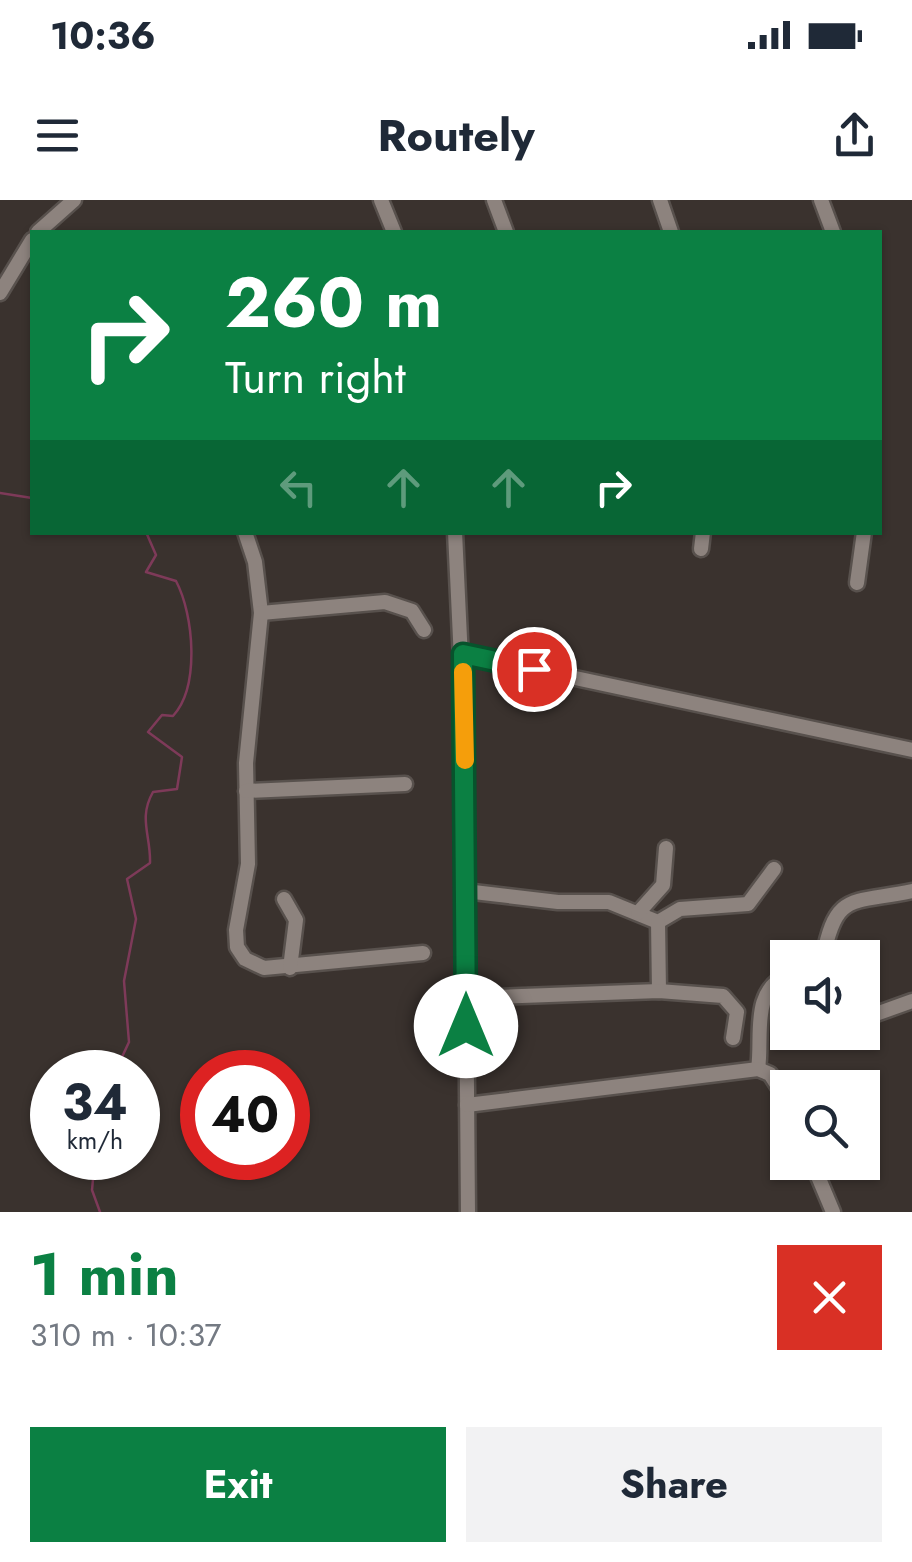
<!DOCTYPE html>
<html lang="en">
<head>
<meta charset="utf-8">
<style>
  :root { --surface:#fff; --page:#f2f2f3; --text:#1f2937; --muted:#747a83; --accent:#0b8043 }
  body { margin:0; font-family:Jost,sans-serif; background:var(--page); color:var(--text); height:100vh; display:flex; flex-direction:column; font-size:38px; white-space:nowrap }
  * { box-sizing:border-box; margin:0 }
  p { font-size:32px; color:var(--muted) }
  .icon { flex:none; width:55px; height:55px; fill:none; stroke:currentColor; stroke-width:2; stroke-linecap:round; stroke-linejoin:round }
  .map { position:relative; height:1012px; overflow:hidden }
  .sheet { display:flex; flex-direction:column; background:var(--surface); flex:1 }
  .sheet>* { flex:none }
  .hud { position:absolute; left:30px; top:30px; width:852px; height:305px; border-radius:0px; box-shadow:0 2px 8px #0004; background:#0b8043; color:#fff; overflow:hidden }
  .controls { position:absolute; left:770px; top:740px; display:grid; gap:20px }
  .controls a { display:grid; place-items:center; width:110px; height:110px; border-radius:0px; background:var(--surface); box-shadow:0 2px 8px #0004; font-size:50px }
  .speed { position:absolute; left:30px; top:850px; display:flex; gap:20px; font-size:50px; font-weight:700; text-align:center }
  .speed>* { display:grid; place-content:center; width:130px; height:130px; border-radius:50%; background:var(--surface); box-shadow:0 2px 8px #0004; line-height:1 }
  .speed small { font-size:25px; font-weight:400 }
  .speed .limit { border:15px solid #d22; background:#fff; color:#111 }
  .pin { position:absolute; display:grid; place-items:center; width:85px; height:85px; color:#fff; margin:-42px; border:5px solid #fff; border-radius:50%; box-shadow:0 2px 10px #0007 }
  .me { position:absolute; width:110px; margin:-55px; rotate:0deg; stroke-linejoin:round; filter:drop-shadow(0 0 8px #0008) }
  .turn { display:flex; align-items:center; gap:35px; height:210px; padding:0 30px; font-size:45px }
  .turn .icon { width:130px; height:130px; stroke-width:2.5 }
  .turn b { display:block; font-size:70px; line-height:85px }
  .lanes { display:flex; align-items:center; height:95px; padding:0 30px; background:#0003; justify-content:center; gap:50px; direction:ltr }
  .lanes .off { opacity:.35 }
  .round { display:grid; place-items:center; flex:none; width:105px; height:105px; border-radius:0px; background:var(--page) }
  .summary { display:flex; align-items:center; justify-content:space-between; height:170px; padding:0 30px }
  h1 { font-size:60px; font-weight:700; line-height:75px; color:var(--accent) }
  .button { display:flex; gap:20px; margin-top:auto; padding:20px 30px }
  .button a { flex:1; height:115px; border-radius:0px; background:var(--accent); color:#fff; font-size:40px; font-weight:700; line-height:115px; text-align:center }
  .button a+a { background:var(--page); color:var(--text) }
  .status { display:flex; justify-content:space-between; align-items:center; height:70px; padding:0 50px; background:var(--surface); direction:ltr }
  .status svg { height:28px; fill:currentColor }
  header { display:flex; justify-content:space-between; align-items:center; height:130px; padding:0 30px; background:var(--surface); font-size:45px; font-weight:700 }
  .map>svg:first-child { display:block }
</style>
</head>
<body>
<div class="status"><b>10:36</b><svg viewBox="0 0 49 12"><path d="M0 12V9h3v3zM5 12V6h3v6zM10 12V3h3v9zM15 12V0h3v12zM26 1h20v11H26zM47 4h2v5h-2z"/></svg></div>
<header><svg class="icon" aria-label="menu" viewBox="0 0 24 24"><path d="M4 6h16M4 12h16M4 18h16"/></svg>Routely<svg class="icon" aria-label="share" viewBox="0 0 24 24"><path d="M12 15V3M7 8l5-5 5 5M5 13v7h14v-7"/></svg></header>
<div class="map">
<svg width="912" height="1012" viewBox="0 0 912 1012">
  <rect width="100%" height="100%" fill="#3a322e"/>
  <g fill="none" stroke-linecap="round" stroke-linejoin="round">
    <g stroke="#7e3a59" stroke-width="2.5">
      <path d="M0 293 32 298"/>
      <path d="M115 872 129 842 124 781 136 719 127 679 150 663C151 636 138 618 153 592L177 589 182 557 148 532 162 515 173 516C200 487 194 415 176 381L146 372 156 355 146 332"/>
      <path d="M95 958 92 990 100 1012"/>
    </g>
    <g stroke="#58514d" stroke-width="19">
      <g id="minor">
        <path d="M381 0 394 32"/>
        <path d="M494 0 506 32"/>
        <path d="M660 0 671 32"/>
        <path d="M821 0 833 32"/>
        <path d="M38 32 74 0"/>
        <path d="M0 93 32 40"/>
        <path d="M245 332 255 362 261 413 246 563 248 664 236 730 237 747 245 759 264 768 423 753"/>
        <path d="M455 332 464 524 468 1012"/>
        <path d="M701 349 703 332"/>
        <path d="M857 383 864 332"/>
        <path d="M261 413 385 402 412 411 424 430"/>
        <path d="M463 454 912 550"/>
        <path d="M246 591 405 584"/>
        <path d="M465 691 558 702H609L658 722 680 709 748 704 774 669"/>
        <path d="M284 699 296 720 290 768"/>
        <path d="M638 713 663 685 666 648"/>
        <path d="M658 722 659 791"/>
        <path d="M823 758C836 691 851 704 912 691"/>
        <path d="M466 798 659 791 723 796 737 812 733 838"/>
        <path d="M862 819 912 801"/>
        <path d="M758 869C763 836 750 791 788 775"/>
        <path d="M467 905 758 869 770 874 788 902"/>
        <path d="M812 962 833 1012"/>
      </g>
    </g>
    <use href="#minor" stroke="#8d837e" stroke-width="14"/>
  </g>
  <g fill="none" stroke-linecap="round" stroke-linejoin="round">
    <g stroke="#07532c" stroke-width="25">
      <path id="route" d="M466 826 463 454 534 469"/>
    </g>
    <use href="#route" stroke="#0b8043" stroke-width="18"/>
    <path stroke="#f59e0b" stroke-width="18" d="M463 472 465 560"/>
  </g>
</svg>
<div class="controls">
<a><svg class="icon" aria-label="sound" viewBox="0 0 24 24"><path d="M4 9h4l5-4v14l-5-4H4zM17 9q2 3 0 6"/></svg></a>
<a><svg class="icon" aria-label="search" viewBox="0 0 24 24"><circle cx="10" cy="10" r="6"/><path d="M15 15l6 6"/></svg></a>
</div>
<div class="speed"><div>34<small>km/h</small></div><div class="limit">40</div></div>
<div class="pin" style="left:534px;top:469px;background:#d93025"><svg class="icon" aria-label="arrive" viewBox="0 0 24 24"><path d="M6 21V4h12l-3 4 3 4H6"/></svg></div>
<svg class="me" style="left:466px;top:826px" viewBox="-20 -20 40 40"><circle r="19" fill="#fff"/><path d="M0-13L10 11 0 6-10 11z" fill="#0b8043"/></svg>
<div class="hud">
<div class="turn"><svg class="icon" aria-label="right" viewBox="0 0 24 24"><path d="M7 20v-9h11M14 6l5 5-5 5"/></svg><div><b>260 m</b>Turn right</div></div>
<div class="lanes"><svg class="icon off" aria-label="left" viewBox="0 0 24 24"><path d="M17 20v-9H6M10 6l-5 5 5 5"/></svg><svg class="icon off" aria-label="ahead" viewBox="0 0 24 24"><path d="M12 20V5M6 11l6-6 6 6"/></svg><svg class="icon off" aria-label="ahead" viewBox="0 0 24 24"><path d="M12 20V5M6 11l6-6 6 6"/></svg><svg class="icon" aria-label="right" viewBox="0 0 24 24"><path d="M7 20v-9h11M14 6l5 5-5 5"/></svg></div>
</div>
</div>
<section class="sheet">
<div class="summary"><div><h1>1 min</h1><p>310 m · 10:37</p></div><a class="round" style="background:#d93025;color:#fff"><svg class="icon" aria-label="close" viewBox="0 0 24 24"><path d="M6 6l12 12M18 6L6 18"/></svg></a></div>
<div class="button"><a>Exit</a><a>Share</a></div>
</section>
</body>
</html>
